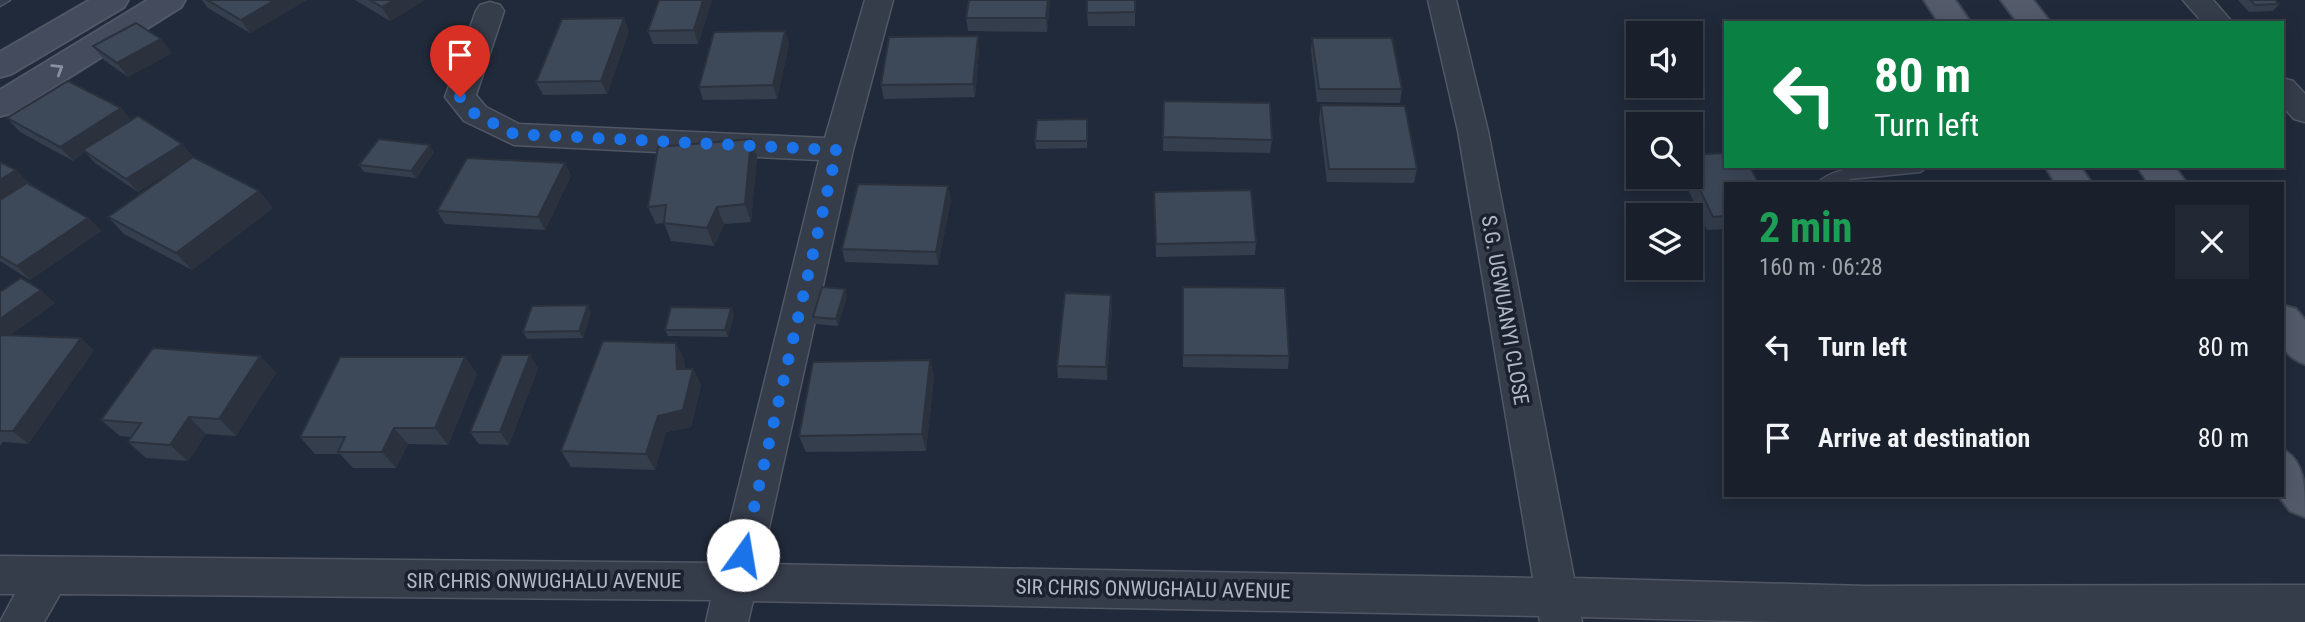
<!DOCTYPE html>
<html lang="en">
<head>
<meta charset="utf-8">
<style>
  :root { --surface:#19202c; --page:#222834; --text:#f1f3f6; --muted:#9fa3a9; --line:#373e48 }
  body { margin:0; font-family:"Roboto Condensed",sans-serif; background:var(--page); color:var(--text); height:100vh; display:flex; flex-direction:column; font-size:26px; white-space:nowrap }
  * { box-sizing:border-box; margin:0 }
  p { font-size:23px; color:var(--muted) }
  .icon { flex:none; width:38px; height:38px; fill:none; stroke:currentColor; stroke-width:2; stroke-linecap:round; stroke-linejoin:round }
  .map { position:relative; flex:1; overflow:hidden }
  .sheet { position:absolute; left:1724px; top:182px; width:560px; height:315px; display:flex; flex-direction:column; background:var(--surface); border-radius:0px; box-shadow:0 4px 18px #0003,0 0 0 2px var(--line) }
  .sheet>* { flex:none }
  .banner { position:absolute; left:1724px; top:21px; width:560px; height:147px; border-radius:0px; box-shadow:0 4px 18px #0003,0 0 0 2px var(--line); background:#0b8043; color:#fff; overflow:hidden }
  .fabs { position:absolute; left:1626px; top:21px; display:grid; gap:14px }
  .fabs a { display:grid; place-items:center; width:77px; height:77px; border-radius:0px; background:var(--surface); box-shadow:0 4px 18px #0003,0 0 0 2px var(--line); font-size:35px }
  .pin { position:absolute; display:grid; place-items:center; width:60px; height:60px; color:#fff; margin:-72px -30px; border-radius:50% 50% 50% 0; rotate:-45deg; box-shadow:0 0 7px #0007 }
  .pin .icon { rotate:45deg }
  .me { position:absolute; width:77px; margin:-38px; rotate:13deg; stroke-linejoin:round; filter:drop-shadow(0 0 5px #0008) }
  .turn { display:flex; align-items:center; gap:24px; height:147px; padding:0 35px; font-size:32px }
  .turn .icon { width:91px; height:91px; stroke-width:2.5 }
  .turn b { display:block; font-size:49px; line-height:60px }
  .round { display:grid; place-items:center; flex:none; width:74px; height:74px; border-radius:0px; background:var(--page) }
  .head { display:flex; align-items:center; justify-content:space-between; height:119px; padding:0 35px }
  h1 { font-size:42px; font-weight:700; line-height:52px; color:#1e9e55 }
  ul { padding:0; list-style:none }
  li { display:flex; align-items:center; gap:21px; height:91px; padding:0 35px }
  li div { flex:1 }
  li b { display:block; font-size:26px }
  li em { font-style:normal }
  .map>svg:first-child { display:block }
</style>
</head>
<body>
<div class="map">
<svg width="2305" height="622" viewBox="0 0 2305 622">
  <rect width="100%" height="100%" fill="#212a3a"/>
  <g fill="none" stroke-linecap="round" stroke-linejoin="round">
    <g stroke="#505765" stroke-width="3">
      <g id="lane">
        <path d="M0 0H10L0 6Z"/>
        <path d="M1867 166H1928L1920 172 1850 179 1841 184H1817C1828 171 1851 168 1867 166Z"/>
      </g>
    </g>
    <g stroke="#505765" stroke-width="3">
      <g id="street">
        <path d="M865 0H893L853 150 761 564 1533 578 1458 131 1428 0H1456L1488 131 1574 578 1865 586 2305 585V622H1783L1581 617 1582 622H1540L1539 616 753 601 748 622H706L711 600 60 594 44 622H0L15 594H0V556L720 563 819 160 514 145 464 121 445 97 476 11 480 5 490 2 500 5 504 11 476 95 486 107 519 124 825 138Z"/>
        <path d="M2183 0H2213L2233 23H2203Z"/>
        <path d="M2282 78 2293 81 2305 94V122L2294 119 2282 106Z"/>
      </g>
    </g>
    <g stroke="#505765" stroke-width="4">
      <g id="secondary">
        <path d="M90 0H128L124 7 11 74 0 77V52Z"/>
        <path d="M148 0H185L181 7 12 113 0 116V90Z"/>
      </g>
    </g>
    <g stroke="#3e4553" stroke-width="4">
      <g id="primary">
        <path d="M1924 0H1955L1971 23H1939Z"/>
        <path d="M2001 0H2033L2051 23H2018Z"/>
        <path d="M2045 166H2080L2092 184H2056Z"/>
        <path d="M2137 166H2174L2187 184H2149Z"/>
        <path d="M2282 305 2296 309 2305 320V364C2274 353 2282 332 2282 305Z"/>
        <path d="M2282 449C2305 461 2305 486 2305 517L2290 511 2278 495H2282Z"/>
      </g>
    </g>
    <use href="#lane" fill="#353c4a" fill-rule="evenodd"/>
    <use href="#street" fill="#353c4a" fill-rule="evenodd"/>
    <use href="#secondary" fill="#434b5d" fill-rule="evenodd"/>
    <use href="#primary" fill="#535b6a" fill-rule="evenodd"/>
  </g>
  <g fill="#343e4d">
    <path d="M202 0H307L250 33 208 8Z"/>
    <path d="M355 0H425L390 21Z"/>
    <path d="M712 0 698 44H653L648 31Z"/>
    <path d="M1050 0 1047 32 968 31 966 18Z"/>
    <path d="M1135 0V26H1088L1087 13Z"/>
    <path d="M2238 0H2275L2279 4 2273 11 2249 12Z"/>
    <path d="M629 31 607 94 543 95 536 82Z"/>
    <path d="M785 31 789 44 777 99 703 100 699 87Z"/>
    <path d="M1312 38 1402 89 1400 103 1317 102 1311 51Z"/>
    <path d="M93 46 172 53 128 77 104 60Z"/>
    <path d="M979 50 975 97 884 99 881 85Z"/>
    <path d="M1164 101 1272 140 1270 153 1163 151Z"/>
    <path d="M1321 105 1417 169 1414 183 1327 182 1319 119Z"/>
    <path d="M121 108 131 121 182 144 193 157 138 192 95 163 85 152 73 161 20 132 7 118Z"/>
    <path d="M1088 127 1087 148 1036 149 1035 141Z"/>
    <path d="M751 139 757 156 751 222 724 224 714 246 671 241 664 223 656 224 648 207Z"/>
    <path d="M434 152 416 178 364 172 359 165Z"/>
    <path d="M1690 155 1726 184V229L1707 230 1682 177H1690Z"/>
    <path d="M0 162 29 183 88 218 101 231 30 280 0 261Z"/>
    <path d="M565 163 571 176 545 230 445 224 437 211Z"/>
    <path d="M259 191 273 208 192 270 124 234 108 217Z"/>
    <path d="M951 200 938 265 845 262 842 249Z"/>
    <path d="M1154 205 1256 242 1255 255 1156 257Z"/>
    <path d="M1183 287 1289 356 1288 369 1183 367Z"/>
    <path d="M0 292 55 303 10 335 94 350 28 444 3 442 0 446Z"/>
    <path d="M847 296 838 326 815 324 813 317Z"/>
    <path d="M1112 308 1107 380 1058 378 1057 366Z"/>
    <path d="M591 312 583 338 527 339 523 332Z"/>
    <path d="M734 315 728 337 668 336 665 330Z"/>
    <path d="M676 343 684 360 685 369H693L701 385 691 427 666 432 655 470 571 467 561 451Z"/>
    <path d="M260 356 276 373 236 436 206 434 188 461 146 458 128 442 131 437 120 436 101 420Z"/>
    <path d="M465 357 477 374 448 445 408 444 396 468H353L340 454H315L300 437Z"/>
    <path d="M930 360 934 377 926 451 806 452 799 436Z"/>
    <path d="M538 368 509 445 479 444 470 432Z"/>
  </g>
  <g fill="#2b323e">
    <path d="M275 0H307L250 33 241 20Z"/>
    <path d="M394 0H425L390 21 382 7Z"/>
    <path d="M703 0H712L698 44 694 30Z"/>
    <path d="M1048 0H1050L1047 32 1046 18Z"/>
    <path d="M624 18 629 31 607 94 601 81Z"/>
    <path d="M785 31 789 44 777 99 773 85Z"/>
    <path d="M978 36 979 50 975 97 973 84Z"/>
    <path d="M161 39 172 53 128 77 117 63Z"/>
    <path d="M121 108 132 122 83 150 85 152 73 161 60 147Z"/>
    <path d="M751 139 757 156 751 222 745 204Z"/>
    <path d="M182 144 193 157 138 192 126 179Z"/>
    <path d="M430 145 434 152 416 178 411 171Z"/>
    <path d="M565 163 571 176 545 230 538 217Z"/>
    <path d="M16 170 29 183 0 203V180Z"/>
    <path d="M948 186 951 200 938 265 936 252Z"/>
    <path d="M259 191 273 208 192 270 176 253Z"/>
    <path d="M717 207 724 224 714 246 707 228Z"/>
    <path d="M88 218 101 231 30 280 17 266Z"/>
    <path d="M845 289 847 296 838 326 836 319Z"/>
    <path d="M41 290 55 303 0 342V319Z"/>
    <path d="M1111 295 1112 308 1107 380 1106 367Z"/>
    <path d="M588 305 591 312 583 338 579 331Z"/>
    <path d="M731 308 734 315 728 337 725 330Z"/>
    <path d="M81 338 94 350 28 444 13 431Z"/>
    <path d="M676 343 684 360 686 386 677 369Z"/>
    <path d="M530 355 538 368 509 445 500 432Z"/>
    <path d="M260 356 276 373 236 436 219 419Z"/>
    <path d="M465 357 477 374 448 445 435 428Z"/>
    <path d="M930 360 934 377 926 451 922 434Z"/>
    <path d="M693 369 701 385 691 427 666 432 655 470 646 454 658 416Z"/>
    <path d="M189 417 206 434 188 461 170 445Z"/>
    <path d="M394 428 408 444 396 468 382 452Z"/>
  </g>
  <g fill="#3d4859" stroke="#2b323e" stroke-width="2">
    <path d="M207 0H275L241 20Z"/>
    <path d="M370 0H394L382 7Z"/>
    <path d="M659 0H703L694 30 648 31Z"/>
    <path d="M969 0H1048L1046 18H966Z"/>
    <path d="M1087 0H1135V12L1087 13Z"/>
    <path d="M2250 0H2275L2279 4 2255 5Z"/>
    <path d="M624 18 601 81 536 82 562 19Z"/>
    <path d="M136 23 161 39 117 63 93 46Z"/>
    <path d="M785 31 773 85 699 87 714 32Z"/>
    <path d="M978 36 973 84 881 85 889 37Z"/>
    <path d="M1312 38H1392L1402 89H1319Z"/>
    <path d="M68 81 121 108 60 147 7 118Z"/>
    <path d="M1164 101 1270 103 1272 140 1163 137Z"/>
    <path d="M1321 105 1405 106 1417 169H1329Z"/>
    <path d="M138 116 182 144 126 179 83 150Z"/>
    <path d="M1087 119V141H1035L1037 120Z"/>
    <path d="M379 139 430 145 411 171 359 165Z"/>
    <path d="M751 139 745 204 717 207 707 228 664 223 666 205 648 207 658 147Z"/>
    <path d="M1726 153V166H1750L1759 184H1726V216L1713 217 1690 169V155Z"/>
    <path d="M193 157 259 191 176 253 108 217Z"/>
    <path d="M467 158 565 163 538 217 437 211Z"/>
    <path d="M0 162 16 170 0 180Z"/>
    <path d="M27 183 88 218 17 266 0 256V200Z"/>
    <path d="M858 184 948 186 936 252 842 249Z"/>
    <path d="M1251 190 1256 242 1156 244 1154 192Z"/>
    <path d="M21 278 41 290 0 319V292Z"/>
    <path d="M822 287 845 289 836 319 813 317Z"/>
    <path d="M1183 287 1285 288 1289 356 1183 355Z"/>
    <path d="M1065 293 1111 295 1106 367 1057 366Z"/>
    <path d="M588 305 579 331 523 332 532 306Z"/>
    <path d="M671 307 731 308 725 330H665Z"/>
    <path d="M0 335 81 338 13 431H0Z"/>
    <path d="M603 341 676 343 677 369H693L683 410 658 416 646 454 561 451Z"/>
    <path d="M153 348 260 356 219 419 189 417 170 445 128 442 141 423 101 420Z"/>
    <path d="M502 355H530L500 432H470Z"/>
    <path d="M340 357H465L435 428H394L382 452H338L345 437H300Z"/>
    <path d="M930 360 922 434 799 436 813 362Z"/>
  </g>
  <defs><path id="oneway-chevron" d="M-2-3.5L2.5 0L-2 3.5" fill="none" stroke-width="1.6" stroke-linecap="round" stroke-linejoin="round" transform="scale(1.75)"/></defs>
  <use stroke="#8a91a1" href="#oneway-chevron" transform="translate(58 69) rotate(-32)"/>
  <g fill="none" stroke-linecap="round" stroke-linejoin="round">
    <path stroke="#1a73e8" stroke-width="12" stroke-dasharray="0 21.6" d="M460 97 475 114 514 134 837 150 743 555"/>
  </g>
  <g text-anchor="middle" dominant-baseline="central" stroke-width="7" stroke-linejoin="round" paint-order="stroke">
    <g font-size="21" fill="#b0b7c6" stroke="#1b212f">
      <text transform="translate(1505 310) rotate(80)">S.G. UGWUANYI CLOSE</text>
      <text x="544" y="581">SIR CHRIS ONWUGHALU AVENUE</text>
      <text transform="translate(1153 589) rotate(1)">SIR CHRIS ONWUGHALU AVENUE</text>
    </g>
  </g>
</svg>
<div class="fabs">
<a><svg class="icon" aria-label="sound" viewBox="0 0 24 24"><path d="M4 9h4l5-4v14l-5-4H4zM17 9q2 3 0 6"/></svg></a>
<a><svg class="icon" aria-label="search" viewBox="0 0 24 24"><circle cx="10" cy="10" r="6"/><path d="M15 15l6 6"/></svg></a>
<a><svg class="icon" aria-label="layers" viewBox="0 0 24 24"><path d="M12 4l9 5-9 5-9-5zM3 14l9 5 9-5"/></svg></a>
</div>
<div class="pin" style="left:460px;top:97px;background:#d93025"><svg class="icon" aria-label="arrive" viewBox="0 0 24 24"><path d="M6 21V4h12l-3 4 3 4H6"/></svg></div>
<svg class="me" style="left:743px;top:555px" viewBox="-20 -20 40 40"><circle r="19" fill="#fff"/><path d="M0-13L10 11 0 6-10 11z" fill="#1a73e8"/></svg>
<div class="banner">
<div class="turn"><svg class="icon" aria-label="left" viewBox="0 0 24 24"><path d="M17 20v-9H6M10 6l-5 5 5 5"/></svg><div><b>80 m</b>Turn left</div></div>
</div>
<section class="sheet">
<div class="head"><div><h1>2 min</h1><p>160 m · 06:28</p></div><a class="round"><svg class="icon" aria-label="close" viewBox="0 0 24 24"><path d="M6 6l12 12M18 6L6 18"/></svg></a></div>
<ul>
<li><svg class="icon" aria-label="left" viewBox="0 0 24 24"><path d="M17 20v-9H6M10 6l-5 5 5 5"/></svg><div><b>Turn left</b></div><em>80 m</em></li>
<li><svg class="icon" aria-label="arrive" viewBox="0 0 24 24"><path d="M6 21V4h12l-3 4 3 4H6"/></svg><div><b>Arrive at destination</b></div><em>80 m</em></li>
</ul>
</section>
</div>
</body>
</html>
